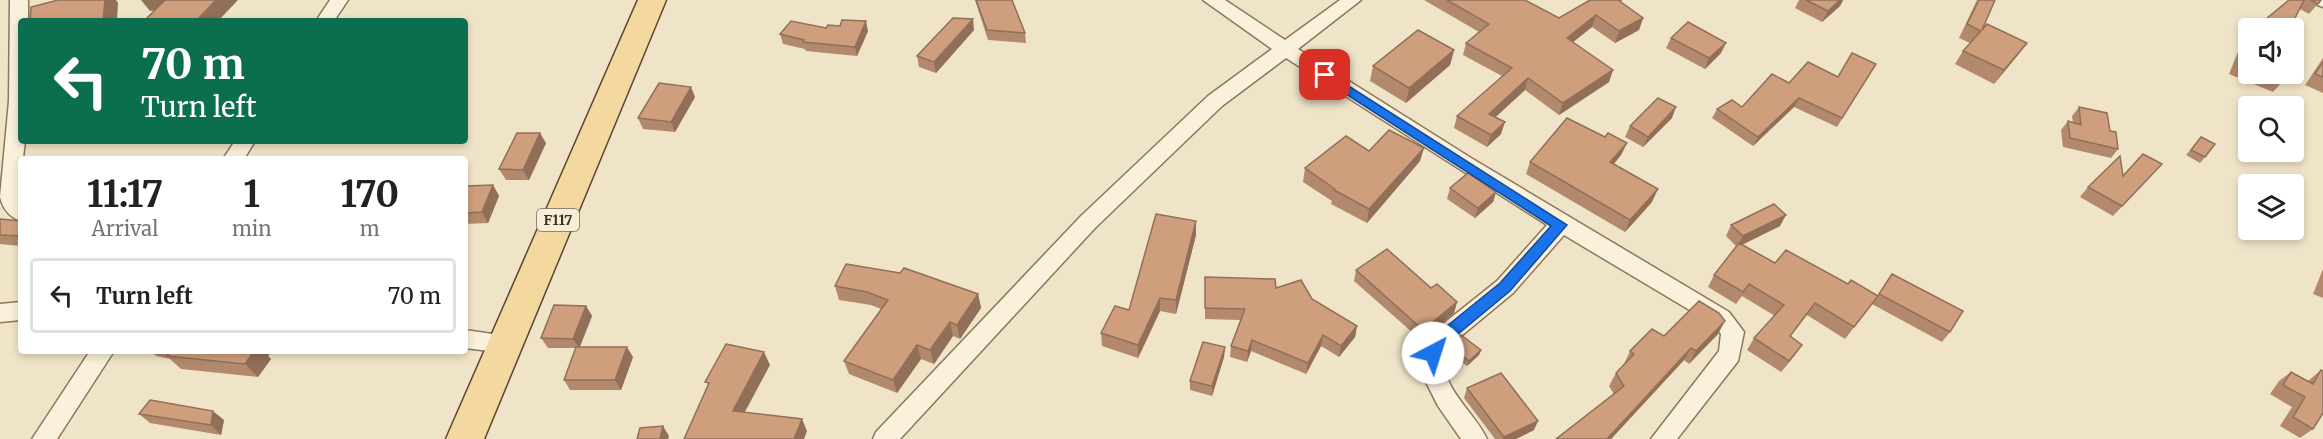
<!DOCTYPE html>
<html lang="en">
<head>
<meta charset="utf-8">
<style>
  :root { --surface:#fff; --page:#f2f2f2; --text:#222; --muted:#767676; --line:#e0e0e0 }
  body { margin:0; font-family:Merriweather,serif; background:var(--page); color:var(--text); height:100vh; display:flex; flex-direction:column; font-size:22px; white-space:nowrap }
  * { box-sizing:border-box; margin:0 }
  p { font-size:20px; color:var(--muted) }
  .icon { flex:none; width:33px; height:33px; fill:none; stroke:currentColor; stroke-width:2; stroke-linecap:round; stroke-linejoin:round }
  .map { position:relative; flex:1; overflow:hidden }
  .panel { position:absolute; left:18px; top:156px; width:450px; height:198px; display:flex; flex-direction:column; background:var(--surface); border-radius:6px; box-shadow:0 3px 9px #0003 }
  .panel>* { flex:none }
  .banner { position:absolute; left:18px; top:18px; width:450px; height:126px; border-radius:6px; box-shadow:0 3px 9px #0003; background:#0b6e4f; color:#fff; overflow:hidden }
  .tools { position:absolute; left:2238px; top:18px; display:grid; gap:12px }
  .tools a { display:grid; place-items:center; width:66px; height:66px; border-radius:6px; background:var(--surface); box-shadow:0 3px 9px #0003; font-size:30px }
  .pin { position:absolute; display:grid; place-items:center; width:51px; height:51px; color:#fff; margin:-26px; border-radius:12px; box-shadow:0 3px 9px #0006 }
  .me { position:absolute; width:66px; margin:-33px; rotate:40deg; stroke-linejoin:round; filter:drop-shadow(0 0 4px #0008) }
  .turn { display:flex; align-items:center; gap:21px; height:126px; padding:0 24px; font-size:27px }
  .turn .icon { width:78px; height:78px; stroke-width:2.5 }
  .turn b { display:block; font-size:42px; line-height:51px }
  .eta { display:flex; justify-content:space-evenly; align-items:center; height:102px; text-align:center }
  .eta b { font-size:36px; font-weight:700; line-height:42px }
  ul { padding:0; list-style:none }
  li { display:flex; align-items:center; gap:18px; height:75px; margin:0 12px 9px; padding:0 12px; border:3px solid var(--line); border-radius:6px }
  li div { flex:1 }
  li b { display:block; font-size:22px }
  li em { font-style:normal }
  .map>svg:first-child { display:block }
</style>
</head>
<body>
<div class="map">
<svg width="2323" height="439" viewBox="0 0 2323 439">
  <rect width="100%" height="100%" fill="#f0e4c8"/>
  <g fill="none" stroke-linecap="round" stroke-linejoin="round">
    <g stroke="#8d765c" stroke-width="3">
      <g id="street">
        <path d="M10 0H28V21H21V141H25L19 191 21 221C9 217 3 209 0 197L9 101Z"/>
        <path d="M330 0H348L334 21H316Z"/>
        <path d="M1203 0H1225L1285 40 1340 0H1361L1298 49 1471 158 1729 312 1744 332 1738 361 1677 439H1651L1719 351 1721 334 1713 324 1564 235 1513 293 1449 346C1430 380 1474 410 1487 439H1461L1438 406 1420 370 1422 353 1433 332 1497 281 1547 225 1286 58 1222 106 1095 228 900 439H873L876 432 1081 216 1208 96 1272 49Z"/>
        <path d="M2312 0H2323V7L2315 4Z"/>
        <path d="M235 141H255L244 159H223Z"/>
        <path d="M21 302V320L0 322V304Z"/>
        <path d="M465 330 513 337 516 344 513 351 505 353 465 348Z"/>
        <path d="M90 351H114L57 439H32Z"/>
      </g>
    </g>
    <g stroke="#5b4430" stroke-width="3">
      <path id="primary" d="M638 0H666L484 439H446Z"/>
    </g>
    <use href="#street" fill="#faf1dc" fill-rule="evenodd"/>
    <use href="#primary" fill="#f3d9a0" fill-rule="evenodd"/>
  </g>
  <g fill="#b2896c">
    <path d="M975 0H1012L1025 33 1026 43 988 40Z"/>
    <path d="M1424 0H1525L1559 18 1590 0H1623L1621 2 1643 18 1639 30 1615 43 1592 27 1573 42 1613 70 1609 82 1559 115 1525 90 1495 117 1501 134 1487 147 1454 128 1457 116 1502 76 1463 55 1466 43 1479 32Z"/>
    <path d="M1799 0H1843L1840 6 1822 22 1795 8Z"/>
    <path d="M1977 0H1995L1982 30 2027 43 2017 56 1994 84 1955 64 1963 51 1970 43 1959 38Z"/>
    <path d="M2289 0H2321L2309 14 2300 9Z"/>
    <path d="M826 28 868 31 857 56 806 51 805 49 783 44 780 34Z"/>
    <path d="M974 30 936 73 919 67 917 56Z"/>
    <path d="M2248 35V74H2285L2282 82 2273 92 2229 74 2242 42Z"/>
    <path d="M1671 38 1721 53 1705 69 1666 48Z"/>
    <path d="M1454 50 1450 65 1406 103 1370 81 1373 66Z"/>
    <path d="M2323 58V93L2305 85Z"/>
    <path d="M1876 64 1837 127 1794 107 1753 146 1712 118 1717 109 1742 107 1789 83 1838 77Z"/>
    <path d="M695 97 675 132 643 129 638 118Z"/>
    <path d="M2079 107 2110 131 2118 149 2111 158 2063 147 2061 130 2068 121 2073 123 2072 116Z"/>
    <path d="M1672 118 1643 147 1625 137 1630 126Z"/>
    <path d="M1605 137 1627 143 1621 155 1614 164 1652 202 1625 232 1526 174 1530 162Z"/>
    <path d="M2201 137 2205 157 2200 163 2186 155Z"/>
    <path d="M546 143 529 180H506L499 169Z"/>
    <path d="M1420 161 1367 223 1331 204 1332 201 1303 182 1305 168Z"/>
    <path d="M2162 164 2113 216 2080 197 2088 187Z"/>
    <path d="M493 185 499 196 488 223 465 224V186Z"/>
    <path d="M1450 188 1496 192 1493 202 1475 218 1447 199Z"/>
    <path d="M0 219 21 221V246L0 244Z"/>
    <path d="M1196 221V235L1176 314 1160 311 1138 358 1102 346 1101 333 1129 310Z"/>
    <path d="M1731 225 1780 226 1742 245 1775 263 1848 284 1878 295 1892 274 1950 332 1942 342 1872 304 1845 339 1807 315 1790 337 1802 345 1794 356 1781 372 1747 350 1754 338 1775 316 1742 296 1736 304 1708 287 1714 275 1736 246 1726 236Z"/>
    <path d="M2323 269V298L2313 294Z"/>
    <path d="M1356 270 1431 288 1457 302 1454 313 1421 340 1354 281Z"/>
    <path d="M1205 277 1276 288 1312 299 1357 326 1355 337 1339 357 1321 346 1306 374 1251 351 1247 362 1230 357 1231 346 1240 320 1205 319Z"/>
    <path d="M835 286 978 294 981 308 960 339 953 336 934 364 921 359 897 393 849 374 844 361 881 309 871 305 839 300Z"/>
    <path d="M586 306 592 316 580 347 633 357 621 390H570L564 380 576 348H548L541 338Z"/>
    <path d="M1718 334 1689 364 1684 360 1611 439H1556L1614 394 1609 386 1616 373 1624 364 1630 351 1664 336Z"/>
    <path d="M1225 347 1224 357 1212 396 1190 390V381Z"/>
    <path d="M1451 347 1481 350 1479 355 1467 366 1449 352Z"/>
    <path d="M151 351H272L268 356 271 359 258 377 181 369 170 359 156 356Z"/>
    <path d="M2321 370 2313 429 2300 438 2280 426 2292 407 2270 394 2279 381 2291 372 2308 381Z"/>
    <path d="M1467 388 1534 430 1516 439H1495L1464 398Z"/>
    <path d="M139 414 224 420 221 435 150 423Z"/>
  </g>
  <g fill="#916f58">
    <path d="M105 0H116L118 3 117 21H103Z"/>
    <path d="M141 0H176L182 7 150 11Z"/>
    <path d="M216 0H238L218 21H196Z"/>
    <path d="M1840 0H1843L1840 6 1822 22 1828 11Z"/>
    <path d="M1596 15 1592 27 1563 50 1567 38Z"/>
    <path d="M1643 18 1639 30 1615 43 1619 31Z"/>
    <path d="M973 19 974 30 936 73 934 62Z"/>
    <path d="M866 21 868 31 857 56 855 47Z"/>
    <path d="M1726 43 1721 53 1705 69 1709 58Z"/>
    <path d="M2027 43 2017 56 1994 84 2004 70Z"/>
    <path d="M1454 50 1450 65 1406 103 1409 88Z"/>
    <path d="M1613 70 1609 82 1559 115 1563 103Z"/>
    <path d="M1528 78 1525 90 1486 126 1489 114Z"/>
    <path d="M691 87 695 97 675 132 671 122Z"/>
    <path d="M1799 98 1794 107 1753 146 1758 137Z"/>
    <path d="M1676 107 1672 118 1643 147 1648 137Z"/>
    <path d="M1505 122 1501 134 1487 147 1491 135Z"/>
    <path d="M540 133 546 143 529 180 523 170Z"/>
    <path d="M1627 143 1621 155 1605 174 1610 162Z"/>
    <path d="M1424 148 1420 161 1367 223 1369 209Z"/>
    <path d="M493 185 499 196 488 223 482 212Z"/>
    <path d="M1658 189 1652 202 1625 232 1630 220Z"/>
    <path d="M1496 192 1493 202 1475 218 1478 208Z"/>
    <path d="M1786 215 1780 226 1737 247 1743 236Z"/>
    <path d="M1196 221V235L1176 314V300Z"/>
    <path d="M978 294 981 308 960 339 957 325Z"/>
    <path d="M1160 298V311L1138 358V345Z"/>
    <path d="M1457 302 1454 313 1421 340 1423 330Z"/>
    <path d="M586 306 592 316 579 348 573 339Z"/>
    <path d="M1725 321 1718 334 1689 364 1696 351Z"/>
    <path d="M950 322 953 336 934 364 930 350Z"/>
    <path d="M1357 326 1355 337 1339 357 1341 346Z"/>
    <path d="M1323 335 1321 346 1306 374 1308 363Z"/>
    <path d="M1252 340 1251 351 1247 362 1248 351Z"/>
    <path d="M917 345 921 359 897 393 893 380Z"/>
    <path d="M1802 345 1794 356 1781 372 1789 361Z"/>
    <path d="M627 347 633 357 621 390 615 380Z"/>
    <path d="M1225 347 1224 357 1212 396V386Z"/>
    <path d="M1691 348 1684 360 1611 439H1607Z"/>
    <path d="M1481 350 1479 355 1467 366 1469 361Z"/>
    <path d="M254 351H272L268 356 271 359 258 377 245 364Z"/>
    <path d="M764 352 770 365 739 423 733 411Z"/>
    <path d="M213 411 224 420 221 435 211 425Z"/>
    <path d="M802 419 807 431 804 439H794Z"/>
    <path d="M1538 421 1534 430 1516 439H1503L1504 437Z"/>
    <path d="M663 426 669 436 668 439H660Z"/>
  </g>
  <g fill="#cf9f7d" stroke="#916f58" stroke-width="1.5">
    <path d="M58 0H105L103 21H30L31 7Z"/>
    <path d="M165 0H216L196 21H144Z"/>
    <path d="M976 0H1012L1025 33 987 30Z"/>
    <path d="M1447 0H1525L1559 18 1590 0H1618L1643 18 1619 31 1596 15 1567 38 1613 70 1563 103 1528 78 1489 114 1505 122 1491 135 1457 116 1512 68 1466 43 1489 24Z"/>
    <path d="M1806 0H1840L1828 11Z"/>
    <path d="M1979 0H1995L1982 30 1987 24 2027 43 2004 70 1963 51 1981 31 1967 24Z"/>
    <path d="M2289 0H2304L2290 28H2255Z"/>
    <path d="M2311 0H2321L2318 4Z"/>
    <path d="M953 18 973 19 934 62 917 56Z"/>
    <path d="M842 20 866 21 855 47 803 42 804 40 780 34 791 21 826 28 828 25 840 26Z"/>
    <path d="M1688 22 1726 43 1709 58 1671 38Z"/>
    <path d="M1418 30 1454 50 1409 88 1373 66Z"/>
    <path d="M2248 38V68L2238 64Z"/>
    <path d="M1852 53 1876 64 1842 118 1799 98 1758 137 1717 109 1732 100 1742 107 1772 74 1789 83 1808 62 1838 77Z"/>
    <path d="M2323 62V77L2315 74Z"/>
    <path d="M2262 74H2285L2282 82Z"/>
    <path d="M659 83 691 87 671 122 638 118Z"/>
    <path d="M1658 98 1676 107 1648 137 1630 126Z"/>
    <path d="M2079 107 2107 113 2110 131 2116 132 2118 149 2070 138 2068 121 2081 125Z"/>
    <path d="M1567 118 1605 137 1608 133 1627 143 1610 162 1658 189 1630 220 1530 162Z"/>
    <path d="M1389 130 1424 148 1369 209 1334 190 1335 189 1305 168 1346 136 1369 151Z"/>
    <path d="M517 133H540L523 170 499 169Z"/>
    <path d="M2201 137 2215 144 2205 157 2191 150Z"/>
    <path d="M2143 154 2162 164 2122 206 2088 187 2120 156 2123 176Z"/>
    <path d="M1468 173 1496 192 1478 208 1450 188Z"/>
    <path d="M493 185 482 212 465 213V186Z"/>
    <path d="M1774 204 1786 215 1743 236 1731 225Z"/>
    <path d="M1156 214 1196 221 1176 300 1160 298 1138 345 1101 333 1115 306 1129 310Z"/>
    <path d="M0 219 21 221V236L0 235Z"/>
    <path d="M1739 243 1775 263 1786 250 1848 284 1851 280 1878 296 1854 327 1815 303 1790 336 1802 345 1789 361 1754 338 1784 305 1749 284 1743 292 1714 275Z"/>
    <path d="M1387 249 1431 288 1437 284 1457 302 1423 330 1356 270Z"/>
    <path d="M846 264 900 273 904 268 978 294 957 325 950 322 930 350 917 345 893 380 844 361 888 300 867 292 835 286Z"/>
    <path d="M1892 274 1963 311 1950 332 1879 294Z"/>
    <path d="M1205 277 1275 279 1276 288 1301 280 1312 299 1357 326 1341 346 1323 335 1308 363 1252 340 1248 351 1231 346 1245 309 1205 308Z"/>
    <path d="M1699 301 1719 313 1725 321 1696 351 1691 348 1607 439H1556L1624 386 1616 373 1634 354 1630 351 1652 329 1664 336Z"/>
    <path d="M554 305 586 306 573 339 541 338Z"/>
    <path d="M1461 335 1481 350 1469 361 1451 347Z"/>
    <path d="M1203 342 1225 347 1212 386 1190 381Z"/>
    <path d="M726 344 764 352 733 411 802 419 794 439H684L709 383 705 382Z"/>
    <path d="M576 347H627L615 380H564Z"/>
    <path d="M171 351H254L245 364 167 356Z"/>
    <path d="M2321 370 2323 371V413L2313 429 2293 417 2305 397 2283 385 2291 372 2313 384Z"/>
    <path d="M1501 373 1538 421 1504 437 1467 388Z"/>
    <path d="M150 400 213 411 211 425 139 414Z"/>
    <path d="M663 426 660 439H637L640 428Z"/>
  </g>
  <path fill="#1a73e8" stroke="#114b97" stroke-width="1.5" d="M1325 71 1567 225 1510 291 1446 344 1438 357 1433 359 1426 353 1436 335 1500 283 1551 226 1321 78V72Z"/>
  <g text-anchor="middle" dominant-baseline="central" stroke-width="5" stroke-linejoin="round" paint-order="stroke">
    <rect fill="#f7eed8" stroke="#756857" stroke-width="1.5" x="537" y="209" width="42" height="22" rx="4.5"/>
    <g font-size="14" font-weight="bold" fill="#3d2e20">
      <text x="558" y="220">F117</text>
    </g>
  </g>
</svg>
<div class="tools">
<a><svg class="icon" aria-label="sound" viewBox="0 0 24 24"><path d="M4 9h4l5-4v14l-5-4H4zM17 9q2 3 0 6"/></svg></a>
<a><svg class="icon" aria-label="search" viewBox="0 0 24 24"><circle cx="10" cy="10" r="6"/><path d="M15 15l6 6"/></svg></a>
<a><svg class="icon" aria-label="layers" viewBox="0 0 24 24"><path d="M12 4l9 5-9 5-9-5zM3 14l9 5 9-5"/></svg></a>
</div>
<div class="pin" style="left:1325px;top:75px;background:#d93025"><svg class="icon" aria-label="arrive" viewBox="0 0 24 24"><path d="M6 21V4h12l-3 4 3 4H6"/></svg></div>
<svg class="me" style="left:1433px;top:353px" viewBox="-20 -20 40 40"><circle r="19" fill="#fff"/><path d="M0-13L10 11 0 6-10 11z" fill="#1a73e8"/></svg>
<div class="banner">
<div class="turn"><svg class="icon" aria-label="left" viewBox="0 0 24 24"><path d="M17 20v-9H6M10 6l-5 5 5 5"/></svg><div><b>70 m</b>Turn left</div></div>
</div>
<section class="panel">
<div class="eta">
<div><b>11:17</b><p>Arrival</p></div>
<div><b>1</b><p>min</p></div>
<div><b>170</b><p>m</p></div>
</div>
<ul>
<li><svg class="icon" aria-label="left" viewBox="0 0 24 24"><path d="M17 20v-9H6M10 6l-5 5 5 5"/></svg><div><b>Turn left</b></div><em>70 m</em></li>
</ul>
</section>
</div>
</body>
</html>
